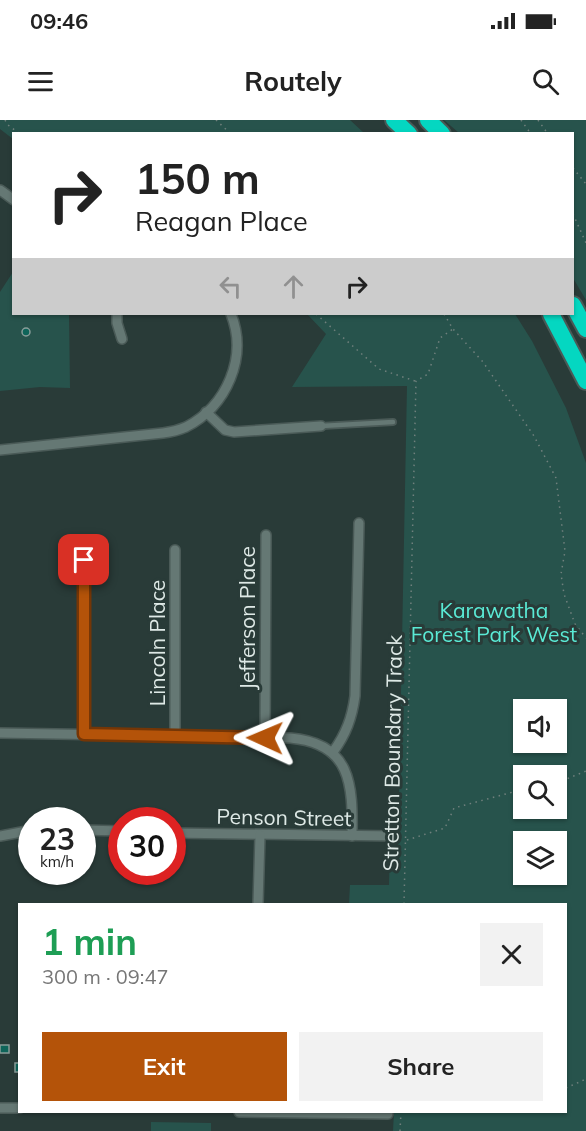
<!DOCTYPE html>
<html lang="en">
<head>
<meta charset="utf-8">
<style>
  :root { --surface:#fff; --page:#f2f2f2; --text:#222; --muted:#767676; --accent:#b45309 }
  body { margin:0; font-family:Mulish,sans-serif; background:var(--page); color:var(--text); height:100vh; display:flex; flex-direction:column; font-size:22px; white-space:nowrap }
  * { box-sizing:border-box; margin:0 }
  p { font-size:20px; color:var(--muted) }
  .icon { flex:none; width:33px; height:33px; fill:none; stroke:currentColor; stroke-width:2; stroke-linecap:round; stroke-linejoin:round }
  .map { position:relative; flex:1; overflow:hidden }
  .panel { position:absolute; left:18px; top:783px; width:549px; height:210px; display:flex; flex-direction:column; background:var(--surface); border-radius:0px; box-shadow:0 2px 4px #0004 }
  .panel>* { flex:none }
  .hud { position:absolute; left:12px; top:12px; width:562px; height:183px; border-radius:0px; box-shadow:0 2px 4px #0004; background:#fff; color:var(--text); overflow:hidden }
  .buttons { position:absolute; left:513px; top:579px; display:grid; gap:12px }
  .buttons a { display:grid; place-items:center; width:54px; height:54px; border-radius:0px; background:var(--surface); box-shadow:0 2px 4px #0004; font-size:30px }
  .speed { position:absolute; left:18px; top:687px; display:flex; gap:12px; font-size:30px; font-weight:700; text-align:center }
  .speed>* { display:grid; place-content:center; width:78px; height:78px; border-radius:50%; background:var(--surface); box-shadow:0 2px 4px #0004; line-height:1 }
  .speed small { font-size:15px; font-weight:400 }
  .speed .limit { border:9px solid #d22; background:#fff; color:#111 }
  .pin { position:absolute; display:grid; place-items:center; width:51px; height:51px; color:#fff; margin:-26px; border-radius:12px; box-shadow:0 3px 9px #0006 }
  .me { position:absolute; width:66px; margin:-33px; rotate:271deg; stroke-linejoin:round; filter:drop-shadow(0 0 4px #0008) }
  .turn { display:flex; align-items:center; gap:21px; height:126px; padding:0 24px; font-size:27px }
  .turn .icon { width:78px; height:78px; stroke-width:2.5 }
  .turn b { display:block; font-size:42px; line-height:51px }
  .lanes { display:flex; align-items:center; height:57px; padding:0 24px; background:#0003; justify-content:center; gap:30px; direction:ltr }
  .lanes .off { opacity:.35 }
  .round { display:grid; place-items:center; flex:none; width:63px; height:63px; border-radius:0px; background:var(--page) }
  .head { display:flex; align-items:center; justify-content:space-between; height:102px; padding:0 24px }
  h1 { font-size:36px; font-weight:700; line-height:45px; color:#1e9e55 }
  .cta { display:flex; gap:12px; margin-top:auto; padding:12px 24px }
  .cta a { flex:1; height:69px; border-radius:0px; background:var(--accent); color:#fff; font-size:24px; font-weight:700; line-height:69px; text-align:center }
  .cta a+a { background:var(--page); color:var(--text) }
  .status { display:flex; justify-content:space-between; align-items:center; height:42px; padding:0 30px; background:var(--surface); direction:ltr }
  .status svg { height:16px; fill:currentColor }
  header { display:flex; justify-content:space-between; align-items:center; height:78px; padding:0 24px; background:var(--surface); font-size:27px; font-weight:700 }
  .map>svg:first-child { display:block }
</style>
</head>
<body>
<div class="status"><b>09:46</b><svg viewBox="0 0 49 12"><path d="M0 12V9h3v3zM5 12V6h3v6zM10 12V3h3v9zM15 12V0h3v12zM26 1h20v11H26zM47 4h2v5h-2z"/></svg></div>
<header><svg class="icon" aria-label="menu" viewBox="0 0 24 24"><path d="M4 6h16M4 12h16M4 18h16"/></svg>Routely<svg class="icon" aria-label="search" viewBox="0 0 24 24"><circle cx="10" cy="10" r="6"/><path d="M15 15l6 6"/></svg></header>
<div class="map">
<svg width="586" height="1011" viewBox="0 0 586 1011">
  <rect width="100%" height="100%" fill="#293b38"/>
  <g fill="#27534c" fill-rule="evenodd">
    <path d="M0 0H350L364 13 14 14 13 19 0 9Z"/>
    <path d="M444 0H586V180L573 158V14L459 13Z"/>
    <path d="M13 152 14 194H69L70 268 40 267 0 271V172Z"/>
    <path d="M307 194H515L532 221 566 288 586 343V1011H393L394 992H566V784H349L350 765H389L390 727H398L407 266 292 267 326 214ZM524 590H556V622H524ZM524 656H556V688H524ZM524 722H556V754H524Z"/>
    <path d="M151 1002 211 1003V1011H151Z"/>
  </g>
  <g fill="#0e6459" stroke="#899d99" stroke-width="1.5">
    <circle cx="26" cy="212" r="4"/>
    <rect x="0" y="925" width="9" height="8"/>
    <rect x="15" y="943" width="5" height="9"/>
  </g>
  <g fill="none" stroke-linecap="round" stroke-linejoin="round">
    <g stroke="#4a5a57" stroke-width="8">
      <path id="lane" d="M321 306 393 302"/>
    </g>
    <g stroke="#4a5a57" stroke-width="12">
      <g id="street">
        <path d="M0 70 14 80"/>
        <path d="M117 194V203L122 219"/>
        <path d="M206 292 225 310 234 312 321 306"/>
        <path d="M0 330 163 313C171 312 179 310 186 307 227 286 248 237 231 194"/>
        <path d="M84 440V614"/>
        <path d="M0 613 290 618C351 623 353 664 352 716"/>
        <path d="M175 616V430"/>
        <path d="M265 618 266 415"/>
        <path d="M333 632C346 614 352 598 355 576L359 403"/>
        <path d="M82 710 122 711"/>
        <path d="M172 713 395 716"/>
        <path d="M0 716 32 710"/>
        <path d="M258 784 260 715"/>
        <path d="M0 988H20"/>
        <path d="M239 992 388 994"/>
      </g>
    </g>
    <g stroke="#4a5a57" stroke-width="20">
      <g id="highway">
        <path d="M394 0 409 14"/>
        <path d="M428 0 442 14"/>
        <path d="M573 185 586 209"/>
        <path d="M551 194 586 261"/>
      </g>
    </g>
    <g stroke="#70807d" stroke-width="1.5" stroke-dasharray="1.5 4.5" stroke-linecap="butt">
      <path d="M5 0 8 5 20 14"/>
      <path d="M216 0 231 14"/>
      <path d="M521 0 531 14"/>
      <path d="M538 0 548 14"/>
      <path d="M573 48 586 64"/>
      <path d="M573 94 586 123"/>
      <path d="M316 194 379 249 415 261"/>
      <path d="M444 194 453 209 483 242 534 316 556 358 565 431 561 454 564 474 575 504 586 518"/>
      <path d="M533 656H541"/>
      <path d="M556 659 564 660 586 651"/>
      <path d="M407 720 445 708 454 688 513 672 524 663"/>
      <path d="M404 784 416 261 428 254 440 218 453 209"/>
      <path d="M566 968 586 959"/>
      <path d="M400 1011 401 992"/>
    </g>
    <use href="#lane" stroke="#657874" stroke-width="4.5"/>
    <use href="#street" stroke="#657874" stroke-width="9"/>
    <use href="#highway" stroke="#04d7c1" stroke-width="16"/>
  </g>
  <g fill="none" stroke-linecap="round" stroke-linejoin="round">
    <g stroke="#753606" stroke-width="15">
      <path id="route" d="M84 440V614L265 618"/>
    </g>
    <use href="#route" stroke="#b45309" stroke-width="10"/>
  </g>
  <g text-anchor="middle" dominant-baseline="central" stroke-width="6" stroke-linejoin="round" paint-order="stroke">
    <g font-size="21" fill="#5aead5" stroke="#293b38">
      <text x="494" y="490">Karawatha<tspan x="494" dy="24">Forest Park West</tspan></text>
    </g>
    <g font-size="21" fill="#dee9e6" stroke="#293b38">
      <text transform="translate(247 498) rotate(-90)">Jefferson Place</text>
      <text transform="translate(157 523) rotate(-90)">Lincoln Place</text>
      <text transform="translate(392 633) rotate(-89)">Stretton Boundary Track</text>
      <text transform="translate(284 697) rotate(1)">Penson Street</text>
    </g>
  </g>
</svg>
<div class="buttons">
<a><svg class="icon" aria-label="sound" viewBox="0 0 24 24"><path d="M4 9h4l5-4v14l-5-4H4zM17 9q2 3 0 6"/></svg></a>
<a><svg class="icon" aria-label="search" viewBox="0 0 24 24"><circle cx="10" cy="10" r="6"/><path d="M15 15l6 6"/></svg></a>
<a><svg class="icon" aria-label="layers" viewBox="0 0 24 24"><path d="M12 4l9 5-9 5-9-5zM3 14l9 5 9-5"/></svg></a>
</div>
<div class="speed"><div>23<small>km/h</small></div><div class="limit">30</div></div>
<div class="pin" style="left:84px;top:440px;background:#d93025"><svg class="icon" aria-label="arrive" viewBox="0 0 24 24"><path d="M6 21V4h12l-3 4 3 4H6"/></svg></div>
<svg class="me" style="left:265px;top:618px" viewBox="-20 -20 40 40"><path d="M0-17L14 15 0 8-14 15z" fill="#b45309" stroke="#fff" stroke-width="4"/></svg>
<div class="hud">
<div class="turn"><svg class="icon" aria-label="right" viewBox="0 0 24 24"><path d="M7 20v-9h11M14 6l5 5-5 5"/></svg><div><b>150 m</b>Reagan Place</div></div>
<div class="lanes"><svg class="icon off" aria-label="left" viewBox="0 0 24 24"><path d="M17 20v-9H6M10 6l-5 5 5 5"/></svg><svg class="icon off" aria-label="ahead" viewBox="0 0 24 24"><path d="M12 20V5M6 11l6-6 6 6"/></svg><svg class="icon" aria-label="right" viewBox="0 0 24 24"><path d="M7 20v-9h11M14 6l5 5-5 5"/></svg></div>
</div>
<section class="panel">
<div class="head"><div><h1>1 min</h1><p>300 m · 09:47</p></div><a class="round"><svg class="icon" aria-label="close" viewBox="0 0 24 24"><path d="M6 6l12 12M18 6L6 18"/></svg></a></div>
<div class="cta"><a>Exit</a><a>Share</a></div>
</section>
</div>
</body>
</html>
